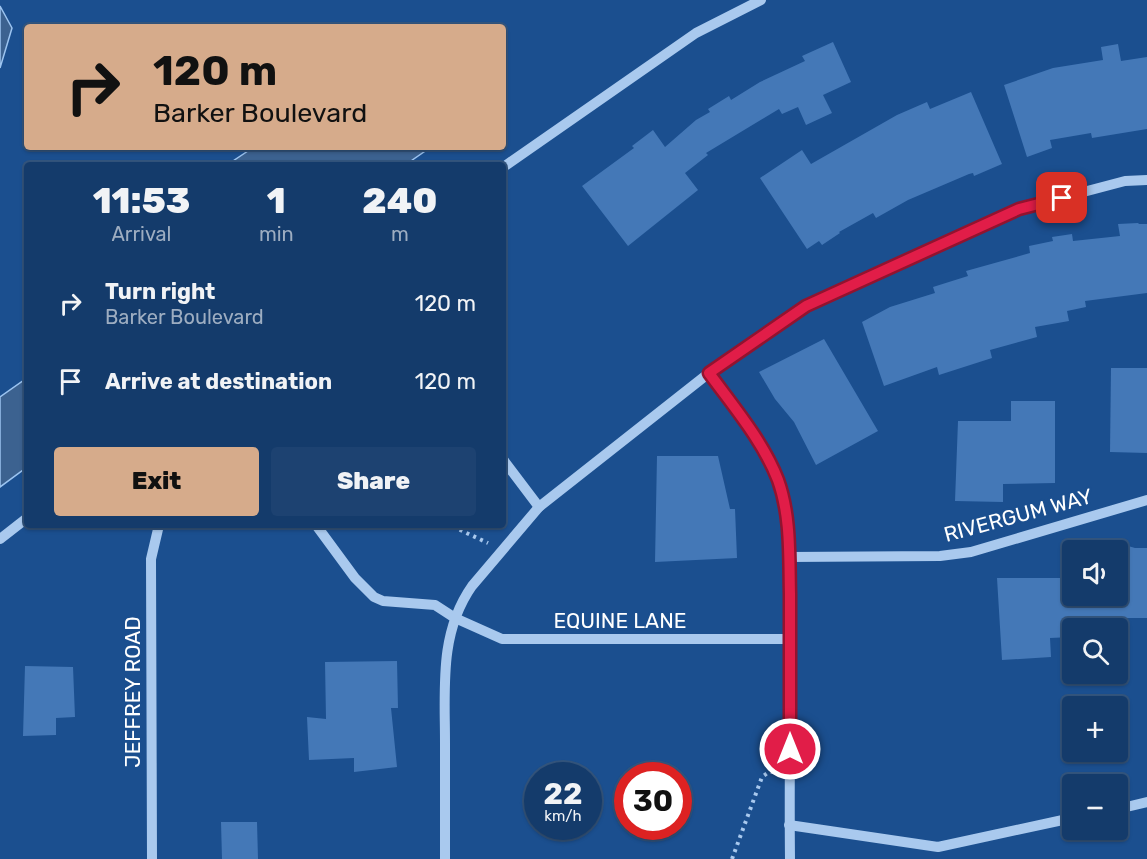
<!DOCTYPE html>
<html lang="en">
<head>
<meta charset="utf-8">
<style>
  :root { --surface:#143b6b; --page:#1d4271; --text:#f1f3f6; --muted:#9dadc1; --line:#33557e; --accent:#d6ab8b }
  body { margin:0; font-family:Rubik,sans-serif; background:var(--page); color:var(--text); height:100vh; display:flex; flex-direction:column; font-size:22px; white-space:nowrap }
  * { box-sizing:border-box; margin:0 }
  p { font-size:20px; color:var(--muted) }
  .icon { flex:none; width:33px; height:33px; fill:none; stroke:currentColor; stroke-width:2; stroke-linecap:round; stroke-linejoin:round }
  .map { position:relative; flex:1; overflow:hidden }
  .details { position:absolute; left:24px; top:162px; width:482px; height:366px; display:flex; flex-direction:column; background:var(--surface); border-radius:6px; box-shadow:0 2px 4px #0004,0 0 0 2px var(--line) }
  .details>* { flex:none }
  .top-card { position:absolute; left:24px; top:24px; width:482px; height:126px; border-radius:6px; box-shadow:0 2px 4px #0004,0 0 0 2px var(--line); background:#d6ab8b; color:#111; overflow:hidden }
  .buttons { position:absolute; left:1062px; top:540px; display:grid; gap:12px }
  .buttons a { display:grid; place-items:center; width:66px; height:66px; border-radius:6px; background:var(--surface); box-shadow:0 2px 4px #0004,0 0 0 2px var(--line); font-size:30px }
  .speed { position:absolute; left:524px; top:762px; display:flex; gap:12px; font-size:30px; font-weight:700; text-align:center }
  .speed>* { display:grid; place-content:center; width:78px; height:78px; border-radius:50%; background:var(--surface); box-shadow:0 2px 4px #0004,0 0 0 2px var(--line); line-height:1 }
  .speed small { font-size:15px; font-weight:400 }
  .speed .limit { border:9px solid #d22; background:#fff; color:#111 }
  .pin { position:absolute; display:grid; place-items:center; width:51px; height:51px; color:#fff; margin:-26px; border-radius:12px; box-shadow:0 3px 9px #0006 }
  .me { position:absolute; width:66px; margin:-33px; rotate:0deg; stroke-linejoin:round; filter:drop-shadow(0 0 4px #0008) }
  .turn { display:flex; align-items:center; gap:21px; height:126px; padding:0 30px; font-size:27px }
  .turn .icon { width:78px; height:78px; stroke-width:2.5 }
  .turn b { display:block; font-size:42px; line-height:51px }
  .eta { display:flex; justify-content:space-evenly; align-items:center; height:102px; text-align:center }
  .eta b { font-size:36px; font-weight:800; line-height:42px }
  .cta { display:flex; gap:12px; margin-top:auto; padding:12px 30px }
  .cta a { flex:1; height:69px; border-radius:6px; background:var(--accent); color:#111; font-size:24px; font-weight:800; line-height:69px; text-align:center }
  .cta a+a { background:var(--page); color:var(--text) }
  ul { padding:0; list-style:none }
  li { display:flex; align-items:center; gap:18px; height:78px; padding:0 30px }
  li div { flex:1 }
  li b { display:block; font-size:22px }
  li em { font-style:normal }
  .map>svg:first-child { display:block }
</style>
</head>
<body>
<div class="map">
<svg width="1147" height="859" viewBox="0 0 1147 859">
  <rect width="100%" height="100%" fill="#1b4f8f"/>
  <g fill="#3c6290" stroke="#9cc4f0" stroke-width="1.5">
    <path d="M0 6 12 28 0 68Z"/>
    <path d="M254 147H431L405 165H227Z"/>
    <path d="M27 378V467L0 487V397Z"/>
  </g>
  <g fill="#4478b7">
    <path d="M833 42 851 82 823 95 832 113 806 125 798 107 782 114 779 109 706 153 708 155 685 173 698 190 628 246 582 186 634 148 632 146 653 130 665 147 696 120 710 112 708 109 729 96 731 100 760 82 805 61 802 56Z"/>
    <path d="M1118 44 1121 61 1147 57V129L1092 138 1091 133 1050 140 1052 148 1027 157 1004 85 1053 68 1103 60 1101 47Z"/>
    <path d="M971 92 1002 164 974 176 973 173 969 174 908 200 876 218 873 213 839 232 840 233 822 245 819 241 807 249 760 178 802 150 811 164 897 115 927 102 930 109Z"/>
    <path d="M1138 223 1139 224H1147V293L1085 301 1086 307 1067 311 1069 321 1035 327 1037 337 990 350 992 358 939 375 937 367 884 386 862 322 890 307 935 293 933 287 968 276 966 271 1030 253 1029 246 1053 241 1052 237 1072 234 1073 241 1120 236 1118 224Z"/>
    <path d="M824 339 878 431 816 465 794 422 775 399 759 372Z"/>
    <path d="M1111 368H1147V453L1110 452Z"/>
    <path d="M1011 401H1055V483L1003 484V502L955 501 958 421H1011Z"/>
    <path d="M657 456H718L730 509H735L737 558 655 562Z"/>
    <path d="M1118 543 1135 548H1147V618H1105V628H1072V637L1050 638 1051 657 1002 660 997 578H1072V596H1118Z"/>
    <path d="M397 661 398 708H391L397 767 354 772V758L309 760 307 717 326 719 325 662Z"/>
    <path d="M25 666 73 667 75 717 56 718V735L23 736Z"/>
    <path d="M221 822H257L258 859H222Z"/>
  </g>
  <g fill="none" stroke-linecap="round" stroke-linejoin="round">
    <g stroke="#a9c9ee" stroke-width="4" stroke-dasharray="3 4.5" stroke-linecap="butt">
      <path d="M454 525 458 529 488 543"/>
      <path d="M732 859 762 777 769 772H774"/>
    </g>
    <g stroke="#a9c9ee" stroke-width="10">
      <path d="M502 168 696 33 761 0"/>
      <path d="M709 373C733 406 763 441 777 480 792 520 789 566 790 607 791 691 789 775 790 859"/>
      <path d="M502 458 539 507"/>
      <path d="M316 525 355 578 374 597 383 601 435 605 455 618 502 639H791"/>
      <path d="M0 539 27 518"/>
      <path d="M789 557 940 556 971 552 1147 500"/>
      <path d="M1118 809 1147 802"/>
      <path d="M789 825 938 847 1072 818"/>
      <path d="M152 859 151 559 159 525"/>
      <path d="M445 859C445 820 445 782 445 743 445 688 439 633 472 586L539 507 709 373 806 306 1019 209 1125 181 1147 180"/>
    </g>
  </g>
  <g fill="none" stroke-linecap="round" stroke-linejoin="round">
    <g stroke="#92132f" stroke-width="15">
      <path id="route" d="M790 749C790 697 790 646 790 594 789 556 791 516 778 480 763 441 733 406 709 373L806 306 1019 209 1062 198"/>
    </g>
    <use href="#route" stroke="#e11d48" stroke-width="10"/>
  </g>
  <g text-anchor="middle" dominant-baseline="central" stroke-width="4.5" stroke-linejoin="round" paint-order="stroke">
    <g font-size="21" fill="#fff" stroke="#1b4f8f">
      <text transform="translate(1018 515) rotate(-15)">RIVERGUM WAY</text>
      <text x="620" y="620">EQUINE LANE</text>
      <text transform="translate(132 692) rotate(-90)">JEFFREY ROAD</text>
    </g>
  </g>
</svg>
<div class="buttons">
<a><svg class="icon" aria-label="sound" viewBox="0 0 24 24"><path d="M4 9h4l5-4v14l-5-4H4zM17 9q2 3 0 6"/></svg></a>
<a><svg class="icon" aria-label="search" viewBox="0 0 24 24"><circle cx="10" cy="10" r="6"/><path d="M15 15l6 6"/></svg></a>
<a>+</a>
<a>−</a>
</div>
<div class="speed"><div>22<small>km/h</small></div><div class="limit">30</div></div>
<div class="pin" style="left:1062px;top:198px;background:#d93025"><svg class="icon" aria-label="arrive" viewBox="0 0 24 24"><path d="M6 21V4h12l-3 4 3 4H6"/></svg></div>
<svg class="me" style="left:790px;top:749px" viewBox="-20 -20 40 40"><circle r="17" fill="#e11d48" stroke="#fff" stroke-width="3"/><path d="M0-11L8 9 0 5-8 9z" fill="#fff"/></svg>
<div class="top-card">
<div class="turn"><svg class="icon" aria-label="right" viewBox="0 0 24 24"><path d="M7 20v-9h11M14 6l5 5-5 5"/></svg><div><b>120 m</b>Barker Boulevard</div></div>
</div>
<section class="details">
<div class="eta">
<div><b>11:53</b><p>Arrival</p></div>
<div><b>1</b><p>min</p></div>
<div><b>240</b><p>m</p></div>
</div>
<ul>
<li><svg class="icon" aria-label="right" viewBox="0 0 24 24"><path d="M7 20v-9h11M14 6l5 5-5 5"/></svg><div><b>Turn right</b><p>Barker Boulevard</p></div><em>120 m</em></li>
<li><svg class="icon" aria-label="arrive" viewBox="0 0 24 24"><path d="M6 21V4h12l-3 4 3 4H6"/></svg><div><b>Arrive at destination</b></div><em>120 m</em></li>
</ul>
<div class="cta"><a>Exit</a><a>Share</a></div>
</section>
</div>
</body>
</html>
